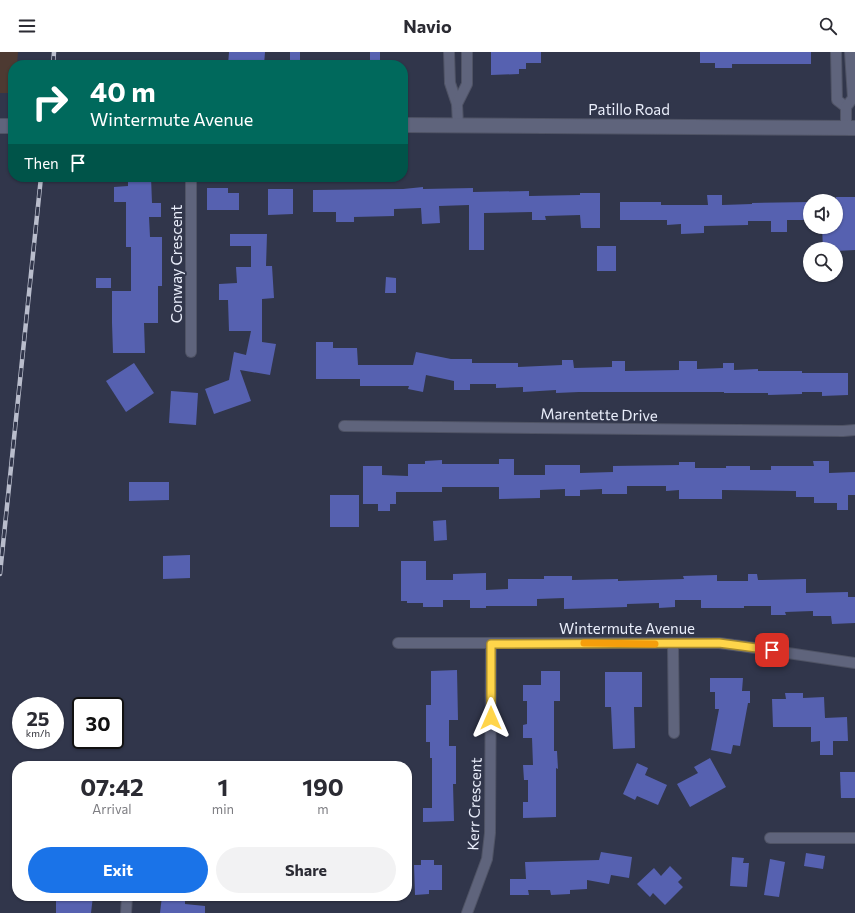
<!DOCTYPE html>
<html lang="en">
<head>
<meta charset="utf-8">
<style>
  :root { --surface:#fff; --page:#f2f2f3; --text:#2b2b33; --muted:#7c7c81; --accent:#1a73e8 }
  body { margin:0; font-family:Commissioner,sans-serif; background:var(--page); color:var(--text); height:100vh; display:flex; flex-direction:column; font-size:15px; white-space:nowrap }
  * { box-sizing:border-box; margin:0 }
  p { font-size:13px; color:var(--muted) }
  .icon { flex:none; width:22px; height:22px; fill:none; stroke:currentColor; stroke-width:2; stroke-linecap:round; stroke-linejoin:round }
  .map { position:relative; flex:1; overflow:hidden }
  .details { position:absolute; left:12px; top:709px; width:400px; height:140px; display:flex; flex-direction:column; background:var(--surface); border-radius:16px; box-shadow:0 1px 3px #0004 }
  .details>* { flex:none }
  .guide { position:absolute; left:8px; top:8px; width:400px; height:122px; border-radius:16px; box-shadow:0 1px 3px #0004; background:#00695c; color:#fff; overflow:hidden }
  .fabs { position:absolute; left:803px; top:142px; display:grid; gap:8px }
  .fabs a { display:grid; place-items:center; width:40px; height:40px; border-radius:50%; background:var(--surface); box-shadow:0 1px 3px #0004; font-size:20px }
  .speed { position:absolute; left:12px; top:645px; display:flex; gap:8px; font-size:20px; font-weight:700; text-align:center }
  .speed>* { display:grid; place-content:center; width:52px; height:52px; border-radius:50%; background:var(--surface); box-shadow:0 1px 3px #0004; line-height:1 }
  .speed small { font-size:10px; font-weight:400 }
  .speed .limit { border:2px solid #111; border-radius:6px; background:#fff; color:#111 }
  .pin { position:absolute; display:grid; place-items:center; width:34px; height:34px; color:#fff; margin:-17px; border-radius:8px; box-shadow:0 2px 6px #0006 }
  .me { position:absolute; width:44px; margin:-22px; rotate:0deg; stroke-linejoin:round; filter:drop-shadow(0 0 3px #0008) }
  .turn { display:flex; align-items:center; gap:14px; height:84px; padding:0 16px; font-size:18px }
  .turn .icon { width:52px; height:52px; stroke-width:2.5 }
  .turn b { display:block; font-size:28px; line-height:34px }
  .then { display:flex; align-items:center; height:38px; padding:0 16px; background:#0003; gap:8px; font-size:15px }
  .eta { display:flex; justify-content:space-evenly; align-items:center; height:68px; text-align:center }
  .eta b { font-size:24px; font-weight:700; line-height:28px }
  .primary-button { display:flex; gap:8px; margin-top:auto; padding:8px 16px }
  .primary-button a { flex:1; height:46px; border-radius:24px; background:var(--accent); color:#fff; font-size:16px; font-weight:700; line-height:46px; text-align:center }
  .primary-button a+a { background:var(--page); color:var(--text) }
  header { display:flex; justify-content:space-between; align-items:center; height:52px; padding:0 16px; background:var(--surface); font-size:18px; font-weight:700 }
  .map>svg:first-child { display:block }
</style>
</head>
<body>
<header><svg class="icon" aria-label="menu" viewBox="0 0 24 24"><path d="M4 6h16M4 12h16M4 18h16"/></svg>Navio<svg class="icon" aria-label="search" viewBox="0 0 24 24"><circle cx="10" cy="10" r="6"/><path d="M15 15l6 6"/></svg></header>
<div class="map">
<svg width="855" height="861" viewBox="0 0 855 861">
  <rect width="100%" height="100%" fill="#31364b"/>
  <path fill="#4d3a32" d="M0 0H18L17 13H13V41H0Z"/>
  <g fill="#5661b0">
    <path d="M229 0H265L264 13H228Z"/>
    <rect x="290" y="0" width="10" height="13"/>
    <rect x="370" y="0" width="10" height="13"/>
    <path d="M491 0H541V11H526V17H519V22L491 23Z"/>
    <path d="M700 0H811V12H732V16H715V11H700Z"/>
    <path d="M128 125H151L152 151H161V165H149L150 185H162V234H158V271H144L145 301H113L112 271V239H131V195H126V150H114V135L128 134Z"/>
    <path d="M423 135V137L473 136V140L529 139V144L580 143V141H600V176H581L580 163 545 164 546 168H532V160L484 161V198H469V153L439 154 440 171 422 172 421 156 394 157V164L354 165V170H336V160H313V138L403 137Z"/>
    <path d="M207 136H228V141H239V158H207Z"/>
    <path d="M268 137H293V162L268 163Z"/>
    <path d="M707 143H722V153L752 152V151L810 150V168H787V180H771V169H748V173L704 174V181L681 182V172L667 173V168H620V150H661V153H708Z"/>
    <path d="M836 145H855V198L836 199V197H823L822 175H836Z"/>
    <path d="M230 182H267L266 214H272L274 246 262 247V290L276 292 270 323 240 318 251 349 214 362 205 337 229 328 234 300 246 303 251 279H229L228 248H219V232L237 231 236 215H251V194H230Z"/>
    <rect x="597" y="194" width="19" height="25"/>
    <path d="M386 225 396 226V241H385Z"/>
    <rect x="96" y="226" width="15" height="10"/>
    <path d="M316 290H333V296H357L358 313H413L416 300 451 307H472V311H518V315L562 313V308H573L574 316 612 315V309H625V319L679 318V309H697V317L723 316V311H734V318L758 317V319H802V321H848V343L822 344V340H802V342L768 343V341H724V340H579L556 341V338L523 340V335L496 336V332H470V338H454V329L426 323 423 340 408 337 409 334H360V327H316Z"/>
    <path d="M134 311 154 341 126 360 106 329Z"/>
    <path d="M171 339 198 341 196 373 169 371Z"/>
    <path d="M499 407H514V423H545V413H580V421L613 420V414L679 413V410H695V416H726V414H750V418H771V414H814L813 409H829V421L855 420V443H848V458H837V451H814V445H796V439L722 438V447H679V438L666 439V434H627V442H602V437L580 438V444H565V437L540 438V446L499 447V435H442V440H396V452H390V459H378V452H363V414H382V423L408 424V412H425V409L442 408V412H499Z"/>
    <path d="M129 430H169V448L129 449Z"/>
    <rect x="330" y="443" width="29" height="32"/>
    <path d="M446 468 447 488 434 489 433 469Z"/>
    <path d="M190 503V526L163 527V504Z"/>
    <path d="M401 509H426V528H453V522L486 521V538L508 537V527H544V524H572V528L618 527V529L684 527 683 524 717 523V529H748V522H757L758 528 806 527V541L848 540V545H855V571L832 572 831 564H813V559L785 560 786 563H771V554H744V556H701V548H675V555L659 556V551L627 552V555L564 557V546L537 547V554H486V556H470V548H443V555H423V551H407V549H401Z"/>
    <path d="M457 618 458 668H449V694H456V732H453L454 769 423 770V756H432V706H430V690H426V653H431V619Z"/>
    <path d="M541 619H560V649H554V699H557L558 717 556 716V765L523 766V750H528V728H524L523 713H533L532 686H523V673L527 672V649H523V633H541Z"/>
    <path d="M605 620H642V655H634L635 696 613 697 611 655H605Z"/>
    <path d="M710 626H743L742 639H750V651H748L740 694 733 693 731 702 711 698 719 657H715V640H710Z"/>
    <path d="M785 641H803V646L824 645 825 666 847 665 848 689H833V703H820V689L811 690V675H773L772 647H786Z"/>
    <path d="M710 706 726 735 690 755 677 732 698 721 694 715Z"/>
    <path d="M637 711 648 716 645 723 667 733 658 753 637 744 635 748 623 742Z"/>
    <path d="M840 720H855V746H841Z"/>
    <path d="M601 800 632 805 629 826 611 823 609 832 587 828V837L570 838V842L551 843 550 838H528L529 843H510V827H526L525 810 599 808Z"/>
    <path d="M806 801 825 804 823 817 804 814Z"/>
    <path d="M732 805 744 806 743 811H749L747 835 730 834Z"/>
    <path d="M770 807 785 810 779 845 764 843Z"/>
    <path d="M421 808H434V813H442V838H429V842L415 843 414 813H421Z"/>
    <path d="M670 814 682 826 678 830 683 835 665 853 653 841 650 845 637 832 654 816 661 824Z"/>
    <path d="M61 844H93L91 861H56V849H60Z"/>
    <path d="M162 844H185V852L205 854V861H160Z"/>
  </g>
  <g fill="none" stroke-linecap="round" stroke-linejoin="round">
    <g stroke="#4f5365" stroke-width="12">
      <g id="street">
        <path d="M449 0 450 31 457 52 458 73"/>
        <path d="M836 0 837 48 846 55"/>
        <path d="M457 52 467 32V0"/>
        <path d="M846 76V55L853 46 850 0"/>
        <path d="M191 300V125"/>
        <path d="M344 374 843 379 855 378"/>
        <path d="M398 591H719L741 594 855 611"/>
        <path d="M673 592 674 681"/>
        <path d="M770 786H855"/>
        <path d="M126 861 127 844"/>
        <path d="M467 861 487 807 490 781 491 592"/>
      </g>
    </g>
    <g stroke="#4f5365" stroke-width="16">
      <g id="secondary">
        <path d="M403 73 855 76"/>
        <path d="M0 74H13"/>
      </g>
    </g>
    <use href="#street" stroke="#5f647c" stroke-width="10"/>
    <use href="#secondary" stroke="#5f647c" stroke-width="14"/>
    <g stroke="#b9bdcc" stroke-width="4.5">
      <g id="rail">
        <path d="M53 13 54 0"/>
        <path d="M0 522 41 125"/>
      </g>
    </g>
    <use href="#rail" stroke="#31364b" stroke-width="3" stroke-dasharray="9" stroke-linecap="butt"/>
  </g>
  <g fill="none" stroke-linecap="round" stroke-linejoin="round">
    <g stroke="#a68a30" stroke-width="10">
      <path id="route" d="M491 666V592L719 591 772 598"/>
    </g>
    <use href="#route" stroke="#ffd54a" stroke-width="7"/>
    <path stroke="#f59e0b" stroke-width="7" d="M584 591 655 592"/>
  </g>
  <g text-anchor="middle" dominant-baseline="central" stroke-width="3.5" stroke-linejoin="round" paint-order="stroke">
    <g font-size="15" fill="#eaeefb" stroke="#31364b">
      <text x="629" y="57">Patillo Road</text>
      <text transform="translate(176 212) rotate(-90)">Conway Crescent</text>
      <text transform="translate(599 362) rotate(1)">Marentette Drive</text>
      <text x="627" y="576">Wintermute Avenue</text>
      <text transform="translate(474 752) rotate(-88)">Kerr Crescent</text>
    </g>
  </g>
</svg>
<div class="fabs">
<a><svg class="icon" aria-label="sound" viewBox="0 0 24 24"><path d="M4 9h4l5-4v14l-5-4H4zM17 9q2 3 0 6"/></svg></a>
<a><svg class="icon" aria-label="search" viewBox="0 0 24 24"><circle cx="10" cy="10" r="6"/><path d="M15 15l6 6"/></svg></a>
</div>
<div class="speed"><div>25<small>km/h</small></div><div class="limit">30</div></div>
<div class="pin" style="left:772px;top:598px;background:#d93025"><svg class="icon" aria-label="arrive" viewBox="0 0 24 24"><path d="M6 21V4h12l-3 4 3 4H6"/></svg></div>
<svg class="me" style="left:491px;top:666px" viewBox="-20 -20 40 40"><path d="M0-17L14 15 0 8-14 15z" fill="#ffd54a" stroke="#fff" stroke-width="4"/></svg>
<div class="guide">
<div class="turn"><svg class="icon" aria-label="right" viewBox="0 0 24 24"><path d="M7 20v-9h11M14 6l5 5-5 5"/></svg><div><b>40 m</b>Wintermute Avenue</div></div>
<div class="then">Then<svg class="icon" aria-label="arrive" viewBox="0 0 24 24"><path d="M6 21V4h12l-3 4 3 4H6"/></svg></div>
</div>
<section class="details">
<div class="eta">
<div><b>07:42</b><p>Arrival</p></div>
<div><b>1</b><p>min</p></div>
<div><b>190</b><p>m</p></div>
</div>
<div class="primary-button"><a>Exit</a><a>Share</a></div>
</section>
</div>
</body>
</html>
